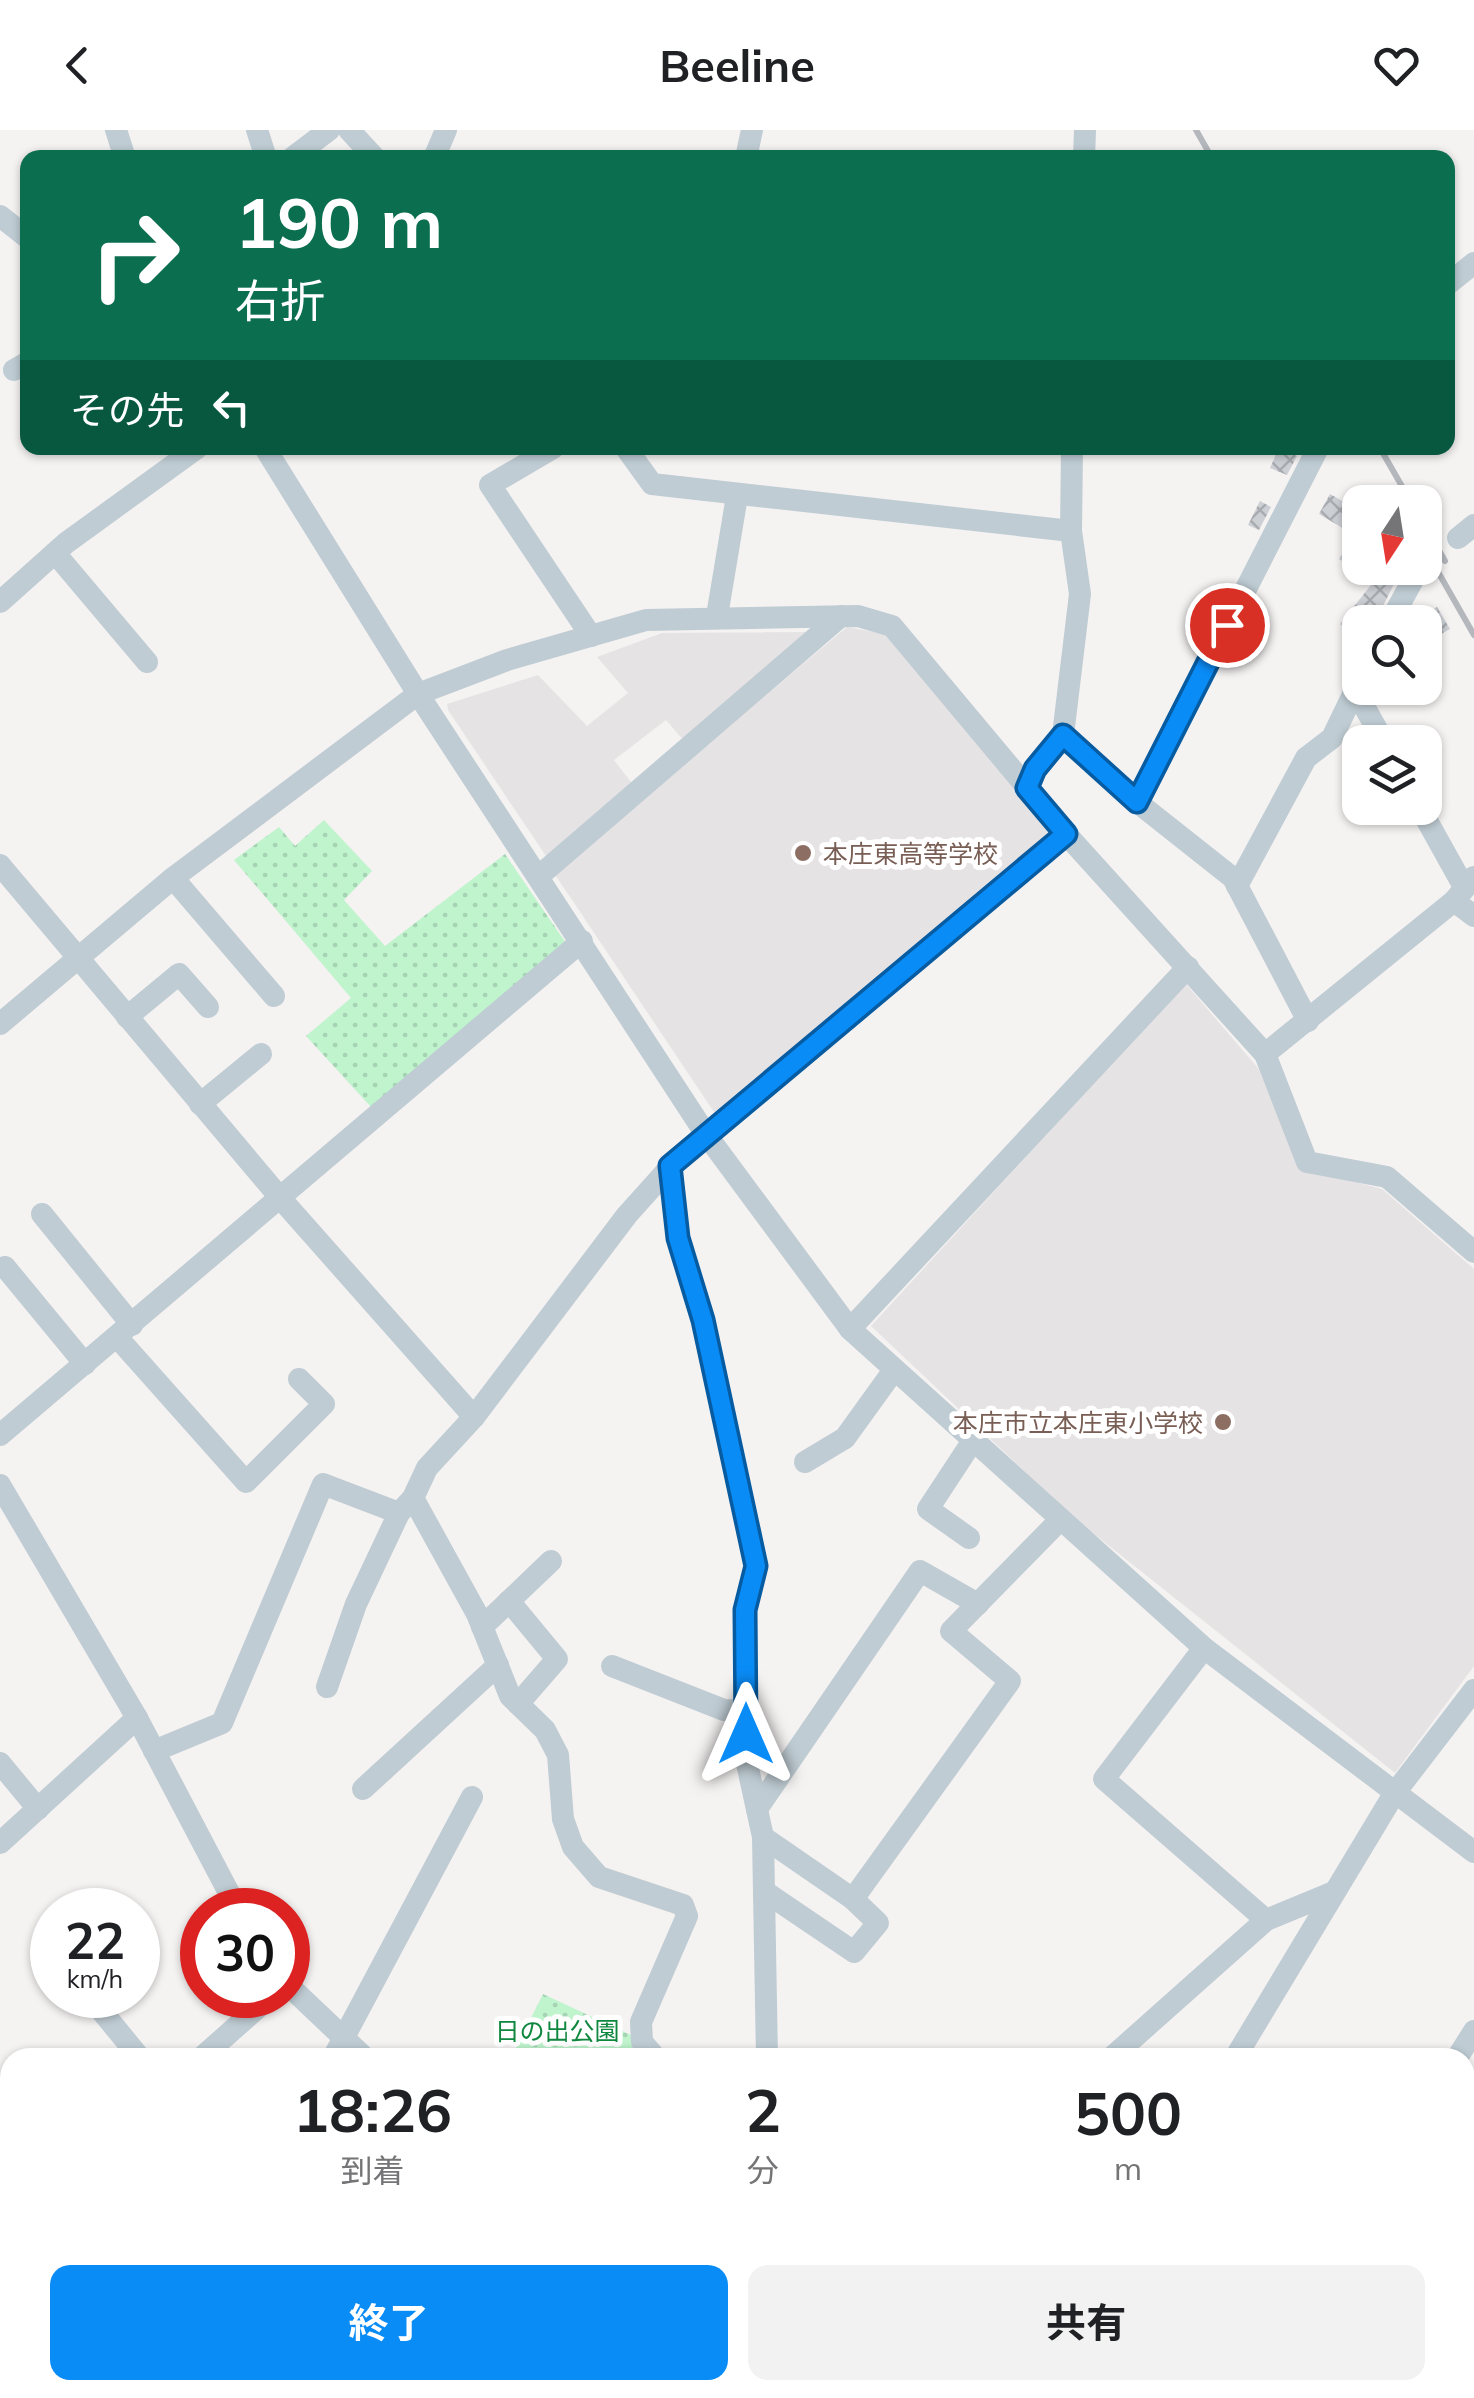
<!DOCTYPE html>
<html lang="ja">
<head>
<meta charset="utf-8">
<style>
  :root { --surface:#fff; --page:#f2f2f2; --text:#202124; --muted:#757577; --accent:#0a8cf7 }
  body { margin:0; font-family:Mulish,"Noto Sans JP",sans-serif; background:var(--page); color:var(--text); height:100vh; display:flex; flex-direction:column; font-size:38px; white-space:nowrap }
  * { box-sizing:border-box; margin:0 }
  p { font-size:32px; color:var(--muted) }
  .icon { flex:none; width:55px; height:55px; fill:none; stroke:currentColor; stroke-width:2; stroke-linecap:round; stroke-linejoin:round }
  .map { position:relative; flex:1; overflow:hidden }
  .drawer { position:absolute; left:0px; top:1918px; width:1475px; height:352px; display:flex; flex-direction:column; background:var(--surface); border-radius:30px 30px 0 0; box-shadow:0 2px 8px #0004 }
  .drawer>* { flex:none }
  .banner { position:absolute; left:20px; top:20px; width:1435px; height:305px; border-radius:20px; box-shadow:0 2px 8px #0004; background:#0b6e4f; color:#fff; overflow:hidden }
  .needle { width:65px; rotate:192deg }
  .tools { position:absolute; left:1342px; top:355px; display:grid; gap:20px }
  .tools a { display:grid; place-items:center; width:100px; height:100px; border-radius:20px; background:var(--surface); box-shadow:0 2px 8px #0004; font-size:50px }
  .speed { position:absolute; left:30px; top:1758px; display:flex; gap:20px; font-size:50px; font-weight:700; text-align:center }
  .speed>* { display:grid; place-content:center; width:130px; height:130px; border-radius:50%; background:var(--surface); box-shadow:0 2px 8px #0004; line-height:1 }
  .speed small { font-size:25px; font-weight:400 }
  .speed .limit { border:15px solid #d22; background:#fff; color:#111 }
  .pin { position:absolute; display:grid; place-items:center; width:85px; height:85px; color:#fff; margin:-42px; border:5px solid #fff; border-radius:50%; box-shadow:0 2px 10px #0007 }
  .me { position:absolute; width:110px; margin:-55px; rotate:0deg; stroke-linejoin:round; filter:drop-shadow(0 0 8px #0008) }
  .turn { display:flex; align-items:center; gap:35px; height:210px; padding:0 50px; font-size:45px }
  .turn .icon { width:130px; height:130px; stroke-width:2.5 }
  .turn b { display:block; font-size:70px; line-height:85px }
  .then { display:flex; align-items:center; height:95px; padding:0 50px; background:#0003; gap:20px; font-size:38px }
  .eta { display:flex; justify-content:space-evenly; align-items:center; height:170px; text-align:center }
  .eta b { font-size:60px; font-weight:700; line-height:70px }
  .cta { display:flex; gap:20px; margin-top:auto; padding:20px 50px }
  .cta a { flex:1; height:115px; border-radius:20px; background:var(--accent); color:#fff; font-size:40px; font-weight:700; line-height:115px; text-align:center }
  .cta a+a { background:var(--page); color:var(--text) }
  header { display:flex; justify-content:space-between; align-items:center; height:130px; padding:0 50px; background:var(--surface); font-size:45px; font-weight:700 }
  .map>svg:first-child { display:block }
</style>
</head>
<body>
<header><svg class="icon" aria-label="back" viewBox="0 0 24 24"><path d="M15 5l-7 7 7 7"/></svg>Beeline<svg class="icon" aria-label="heart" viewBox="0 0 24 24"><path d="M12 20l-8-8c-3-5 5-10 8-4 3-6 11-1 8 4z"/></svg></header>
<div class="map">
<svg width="1474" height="2268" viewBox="0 0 1474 2268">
  <defs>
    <pattern id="park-dots" width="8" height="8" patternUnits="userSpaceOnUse" patternTransform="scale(2.5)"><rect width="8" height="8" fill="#bff4cd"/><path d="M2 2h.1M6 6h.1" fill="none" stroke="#a6d3b3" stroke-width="1.8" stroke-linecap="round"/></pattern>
    <pattern id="building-cross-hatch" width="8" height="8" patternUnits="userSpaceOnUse" patternTransform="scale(2.5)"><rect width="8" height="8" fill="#ccd0d5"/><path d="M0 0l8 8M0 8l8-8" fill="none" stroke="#a8acb0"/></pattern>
  </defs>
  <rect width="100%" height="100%" fill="#f5f2f2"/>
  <g fill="#e6e3e5">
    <path d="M847 497 890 505 1053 704 716 985 554 743Z"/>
    <path d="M816 502 685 612 666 590 614 630 634 656 548 729 448 580 447 574 538 545 587 596 628 563 597 527 662 503Z"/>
    <path d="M1185 853 1258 938 1306 1039 1382 1059 1474 1139V1536L1395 1643 1074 1388 871 1196Z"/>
  </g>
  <g fill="url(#park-dots)">
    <path d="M324 690 372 741 344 770 385 816 505 724 566 813 371 977 306 906 351 868 234 730 279 697 295 716Z"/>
    <path d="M543 1864 633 1906 646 1928H511Z"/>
  </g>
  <g fill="url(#building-cross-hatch)">
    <path d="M1279 318 1297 326 1287 345 1270 338Z"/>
    <path d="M1330 364 1358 380 1346 400 1319 384Z"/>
    <path d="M1260 371 1271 377 1259 400 1248 395Z"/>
    <path d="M1348 415 1360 422V438H1388L1399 444 1375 492H1360V511L1340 494 1371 455 1367 453 1370 448 1339 429Z"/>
    <path d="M1437 477 1450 499 1425 513V484Z"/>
  </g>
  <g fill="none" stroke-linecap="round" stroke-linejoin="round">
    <g stroke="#bfccd3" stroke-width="22">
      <path d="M116 0 125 28"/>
      <path d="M257 0 266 28"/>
      <path d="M349 0 375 28"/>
      <path d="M292 28 329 0"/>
      <path d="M434 28 446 0"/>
      <path d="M746 28 752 0"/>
      <path d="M1084 28 1085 0"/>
      <path d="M0 86 28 108"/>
      <path d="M1448 154 1474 133"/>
      <path d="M14 240 28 232"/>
      <path d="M265 318 418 564 705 1003 850 1199 1204 1518 1474 1722"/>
      <path d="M553 318 490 355 591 506"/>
      <path d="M626 318 652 354 1071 401"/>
      <path d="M1458 408 1474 395"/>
      <path d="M55 423 147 532"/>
      <path d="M0 472 66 413 197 318"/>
      <path d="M717 486 737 366"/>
      <path d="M1390 492 1415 446"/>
      <path d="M1355 560 1384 612"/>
      <path d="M1063 605 1137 672 1233 748 1308 891"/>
      <path d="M1027 657 1035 639 1063 605 1080 464 1071 401 1072 318"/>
      <path d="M1137 672 1318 318"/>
      <path d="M1420 678 1464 757"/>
      <path d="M0 735 282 1070 474 1287"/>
      <path d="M539 746 841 486"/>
      <path d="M173 748 274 866"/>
      <path d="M1237 756 1306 628 1332 608 1360 550"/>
      <path d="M1454 771 1474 786"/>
      <path d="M127 887 179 844 208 877"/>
      <path d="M0 894 173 748 418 564 507 530 646 490 858 486 892 496 1066 704 1265 924 1307 1032 1387 1047 1474 1122"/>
      <path d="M1265 924 1454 771 1474 747"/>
      <path d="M200 974 261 924"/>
      <path d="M671 1036 678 1108 703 1190 756 1436 745 1479 746 1629 763 1707 767 1928"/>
      <path d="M42 1084 132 1195"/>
      <path d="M5 1137 85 1234"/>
      <path d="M850 1199 1188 837"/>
      <path d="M117 1207 246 1352 324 1274 299 1249"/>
      <path d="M0 1305 582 811"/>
      <path d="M805 1332 845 1308 894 1240"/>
      <path d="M0 1355 137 1588 238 1780"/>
      <path d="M413 1368 477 1484 510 1566 545 1600 558 1625 563 1689 573 1717 599 1747 683 1775 687 1786 641 1892 642 1912 656 1928"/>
      <path d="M969 1408 928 1379 972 1312"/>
      <path d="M509 1471 557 1529 518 1574"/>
      <path d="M482 1497 551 1431"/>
      <path d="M1204 1518 1104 1649 1266 1790"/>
      <path d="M612 1536 724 1580 745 1581"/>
      <path d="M327 1557 356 1474 399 1383"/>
      <path d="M154 1621 222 1593 323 1354 399 1383 413 1368 427 1338 474 1287 627 1085 671 1036 1066 704"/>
      <path d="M0 1633 38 1679"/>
      <path d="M363 1659 498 1535"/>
      <path d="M757 1679 920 1441 978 1474"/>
      <path d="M763 1707 853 1769 1010 1551 951 1501 1059 1391"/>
      <path d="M0 1713 137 1588"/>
      <path d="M764 1761 854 1822 878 1793 853 1769"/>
      <path d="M288 1855 365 1928"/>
      <path d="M100 1879 140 1928"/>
      <path d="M201 1928 272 1865"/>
      <path d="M333 1928 472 1667"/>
      <path d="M1111 1928 1266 1790 1334 1762"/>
      <path d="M1235 1928 1394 1664 1474 1560"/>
      <path d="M1457 1928 1474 1901"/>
      <path d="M0 1987 10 2036"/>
      <path d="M1465 2217 1474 2208"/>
      <path d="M800 2260V2268"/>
      <path d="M1030 2260 1057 2267 1123 2260 1131 2268"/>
      <path d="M1463 2260 1473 2268"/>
      <path d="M22 2268 26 2260"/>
      <path d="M148 2268 153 2260"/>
      <path d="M512 2268 515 2260"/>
      <path d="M999 2268 1005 2260"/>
    </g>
    <g stroke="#b0c5d3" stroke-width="30">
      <path d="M0 2187 10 2191"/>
      <path d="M190 2260 210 2268"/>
    </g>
    <g stroke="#b4b8bd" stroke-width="6">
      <path d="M1196 0 1212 28"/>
      <path d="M1380 318 1411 372"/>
      <path d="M1425 396 1445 431"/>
      <path d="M1425 419 1474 505"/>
    </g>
  </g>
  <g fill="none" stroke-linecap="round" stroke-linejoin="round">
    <g stroke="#065ba1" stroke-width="25">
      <path id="route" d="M746 1604 745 1480 756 1436 703 1190 678 1108 670 1036 1066 704 1027 658 1035 639 1063 605 1137 672 1227 495"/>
    </g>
    <use href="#route" stroke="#0a8cf7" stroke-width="18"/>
  </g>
  <g fill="#8d6e63" stroke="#fff" stroke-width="4">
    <circle cx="803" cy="723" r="10"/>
    <circle cx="1223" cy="1292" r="10"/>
  </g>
  <g text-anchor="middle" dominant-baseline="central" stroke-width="10" stroke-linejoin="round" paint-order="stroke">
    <g font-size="25" fill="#785e54" stroke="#fff" text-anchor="start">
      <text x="823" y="723">本庄東高等学校</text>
      <text x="1203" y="1292" text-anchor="end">本庄市立本庄東小学校</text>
    </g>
    <g font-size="25" fill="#0f873e" stroke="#fff">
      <text x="557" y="1900">日の出公園</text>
    </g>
  </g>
</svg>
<div class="tools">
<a><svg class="needle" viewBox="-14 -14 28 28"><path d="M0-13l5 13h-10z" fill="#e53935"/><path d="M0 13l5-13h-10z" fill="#757577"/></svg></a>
<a><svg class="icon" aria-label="search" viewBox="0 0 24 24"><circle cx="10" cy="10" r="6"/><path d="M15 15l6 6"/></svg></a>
<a><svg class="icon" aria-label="layers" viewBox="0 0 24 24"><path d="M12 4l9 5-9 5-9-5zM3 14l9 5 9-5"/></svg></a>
</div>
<div class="speed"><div>22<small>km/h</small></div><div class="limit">30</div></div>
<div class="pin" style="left:1227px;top:495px;background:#d93025"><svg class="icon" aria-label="arrive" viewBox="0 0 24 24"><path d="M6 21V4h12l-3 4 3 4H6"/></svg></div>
<svg class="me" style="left:746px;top:1604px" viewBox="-20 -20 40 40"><path d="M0-17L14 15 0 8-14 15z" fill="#0a8cf7" stroke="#fff" stroke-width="4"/></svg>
<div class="banner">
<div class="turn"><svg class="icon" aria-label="right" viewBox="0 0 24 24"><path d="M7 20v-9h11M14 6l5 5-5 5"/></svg><div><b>190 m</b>右折</div></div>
<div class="then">その先<svg class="icon" aria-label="left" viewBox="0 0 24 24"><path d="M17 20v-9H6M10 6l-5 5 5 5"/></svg></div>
</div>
<section class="drawer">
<div class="eta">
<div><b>18:26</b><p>到着</p></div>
<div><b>2</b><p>分</p></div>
<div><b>500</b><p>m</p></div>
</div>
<div class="cta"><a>終了</a><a>共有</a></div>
</section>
</div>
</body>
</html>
